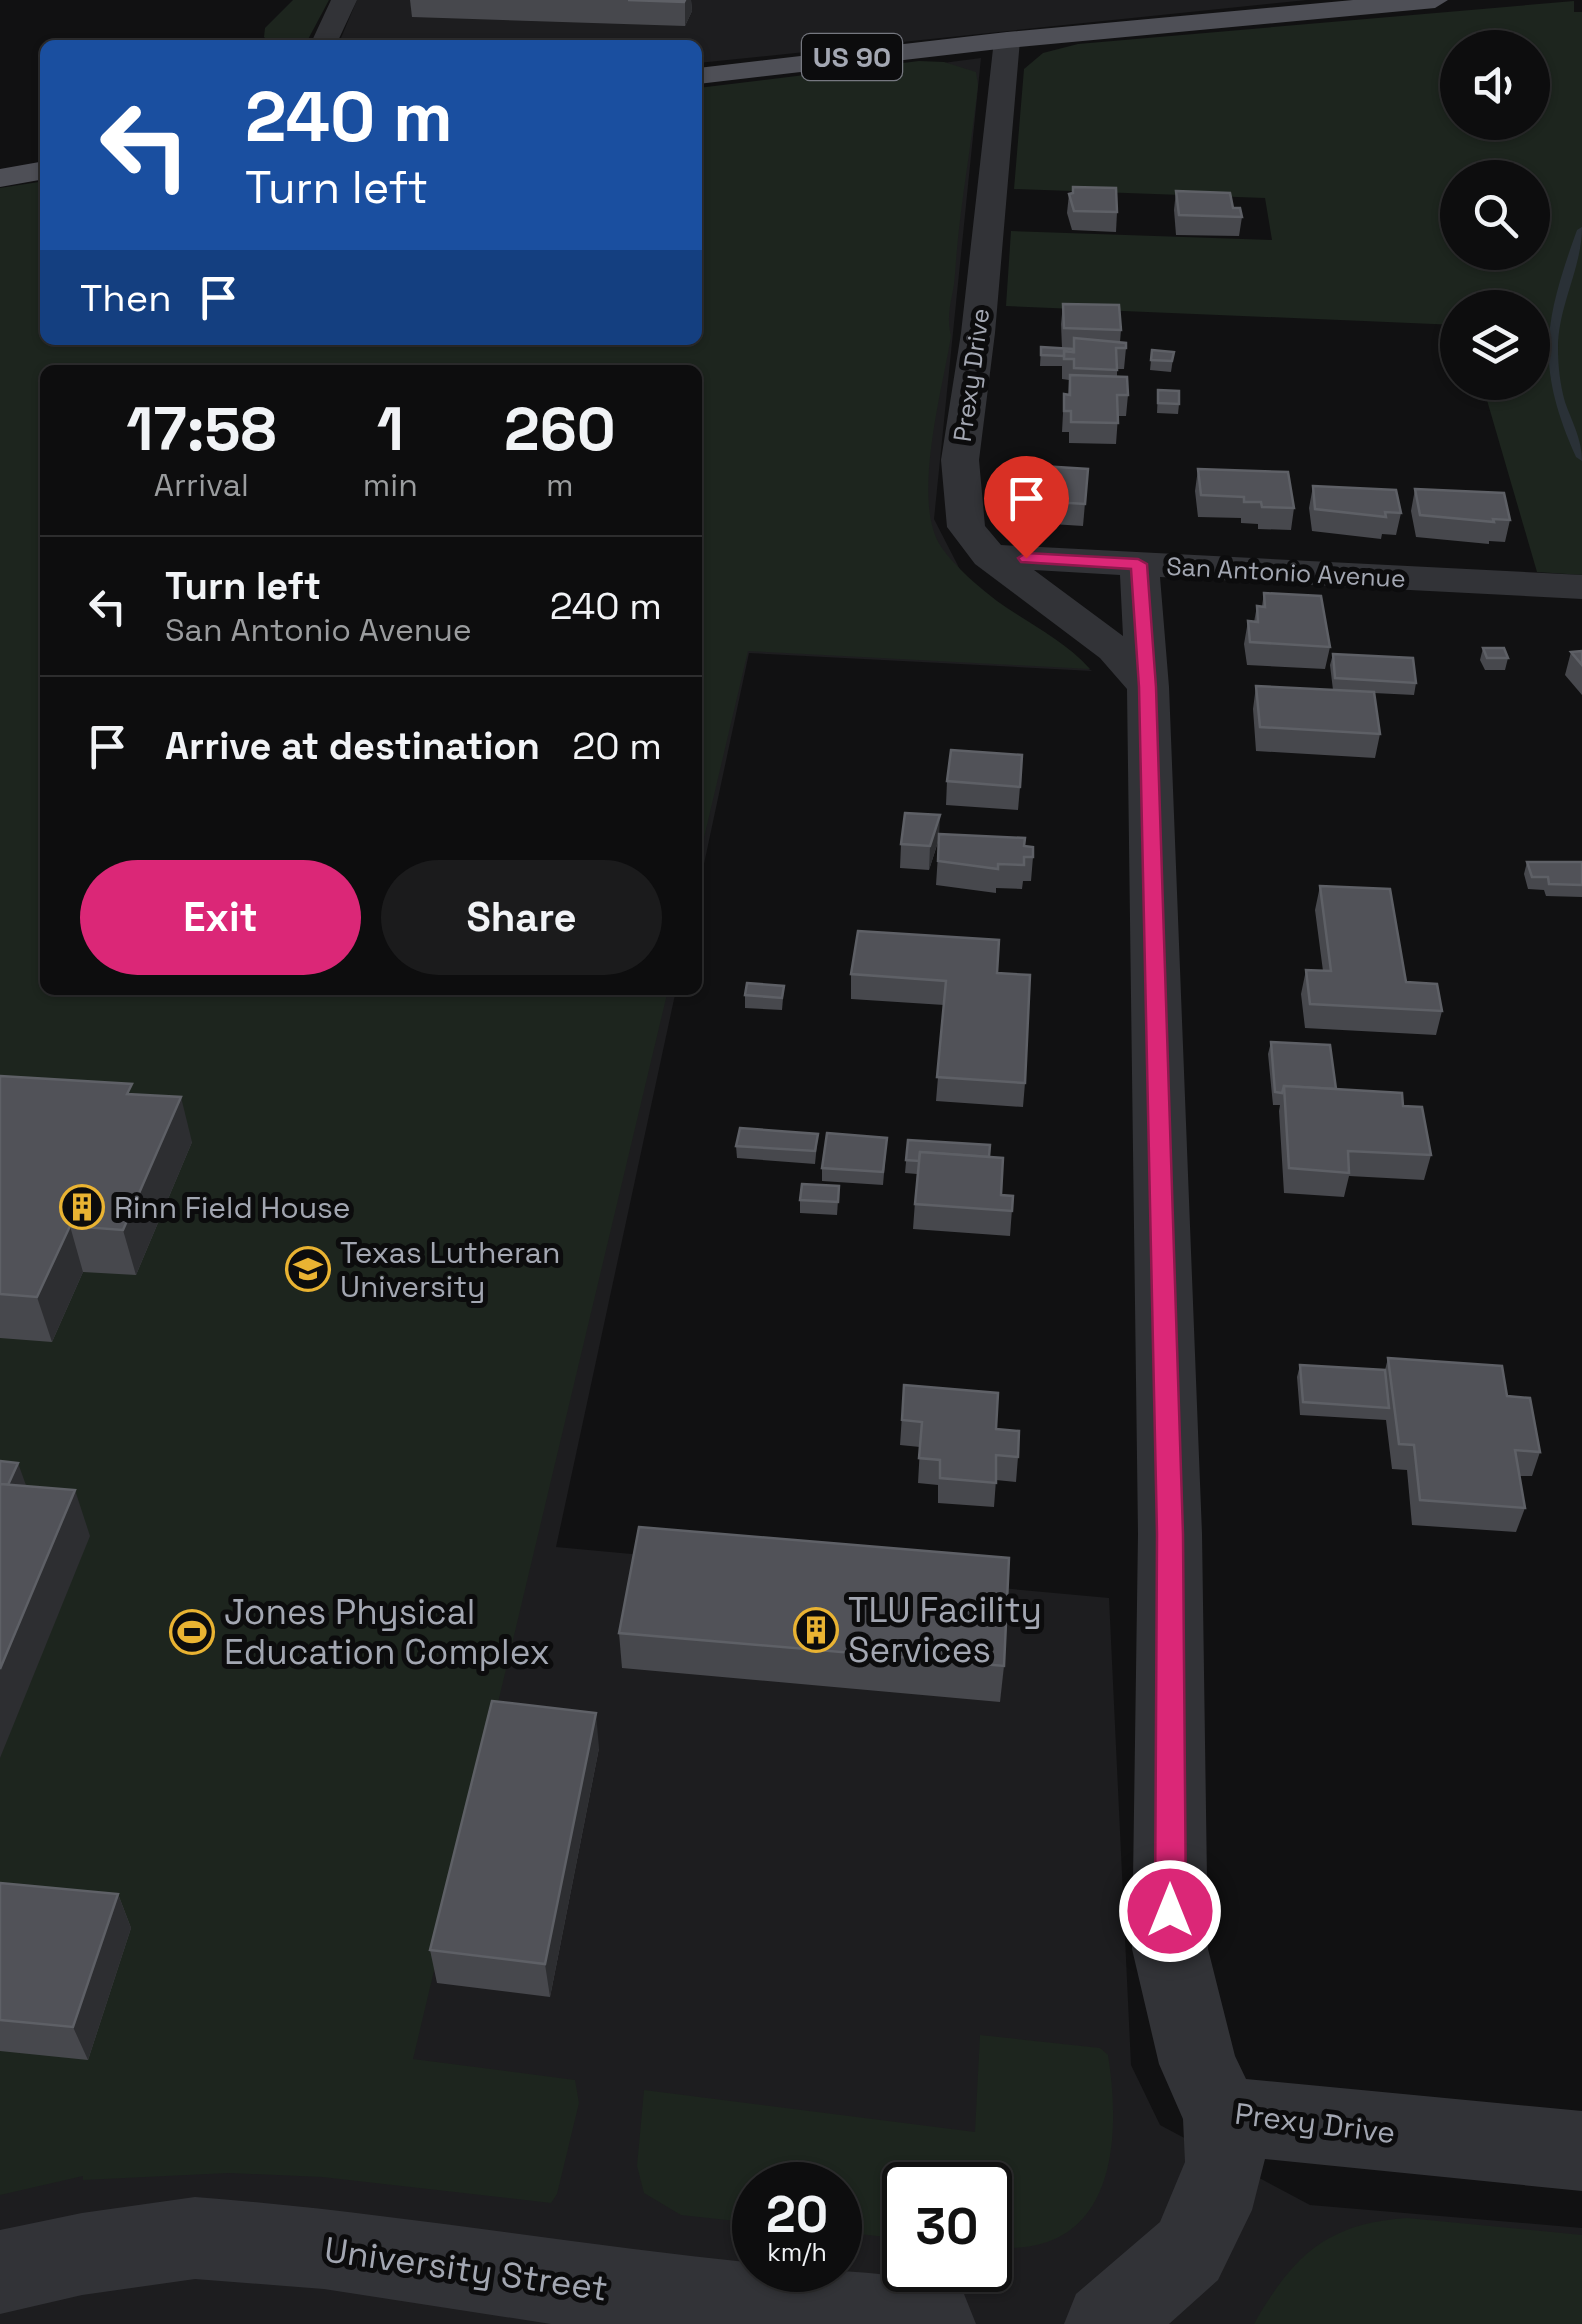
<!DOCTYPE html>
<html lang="en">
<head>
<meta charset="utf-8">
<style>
  :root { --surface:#0d0d0e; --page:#1b1b1c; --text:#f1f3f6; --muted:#9a9c9e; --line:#2d2d2e; --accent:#db2777 }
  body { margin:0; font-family:"Space Grotesk",sans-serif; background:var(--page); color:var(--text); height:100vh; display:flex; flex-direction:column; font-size:38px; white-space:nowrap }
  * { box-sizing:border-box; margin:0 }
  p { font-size:32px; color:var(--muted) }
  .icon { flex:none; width:55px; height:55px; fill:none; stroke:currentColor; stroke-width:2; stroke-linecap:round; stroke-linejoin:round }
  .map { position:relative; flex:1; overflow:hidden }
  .drawer { position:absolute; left:40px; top:365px; width:662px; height:630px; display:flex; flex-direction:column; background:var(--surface); border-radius:15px; box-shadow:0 2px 8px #0004,0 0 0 2px var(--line) }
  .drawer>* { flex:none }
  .guide { position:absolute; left:40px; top:40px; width:662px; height:305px; border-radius:15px; box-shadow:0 2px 8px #0004,0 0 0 2px var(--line); background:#1a4fa0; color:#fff; overflow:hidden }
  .buttons { position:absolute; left:1440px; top:30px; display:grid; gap:20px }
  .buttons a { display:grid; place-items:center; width:110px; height:110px; border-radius:50%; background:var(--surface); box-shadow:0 2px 8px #0004,0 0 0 2px var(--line); font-size:50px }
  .speed { position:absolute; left:732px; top:2162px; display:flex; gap:20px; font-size:50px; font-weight:700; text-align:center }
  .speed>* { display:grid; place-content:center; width:130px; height:130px; border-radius:50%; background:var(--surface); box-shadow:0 2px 8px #0004,0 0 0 2px var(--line); line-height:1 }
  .speed small { font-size:25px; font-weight:400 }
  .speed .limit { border:5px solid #111; border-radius:15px; background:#fff; color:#111 }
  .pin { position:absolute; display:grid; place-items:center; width:85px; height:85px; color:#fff; margin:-102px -42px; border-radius:50% 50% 50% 0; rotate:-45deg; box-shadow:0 0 10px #0007 }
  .pin .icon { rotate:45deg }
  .me { position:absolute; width:110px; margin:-55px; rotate:0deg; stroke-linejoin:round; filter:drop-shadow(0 0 8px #0008) }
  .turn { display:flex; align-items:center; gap:35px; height:210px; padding:0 40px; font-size:45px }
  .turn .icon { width:130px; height:130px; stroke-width:2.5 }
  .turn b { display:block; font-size:70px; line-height:85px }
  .then { display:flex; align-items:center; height:95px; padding:0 40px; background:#0003; gap:20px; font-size:38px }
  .eta { display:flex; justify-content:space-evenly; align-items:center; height:170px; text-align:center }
  .eta b { font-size:60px; font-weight:800; line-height:70px }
  .button { display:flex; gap:20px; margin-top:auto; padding:20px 40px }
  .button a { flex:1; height:115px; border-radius:60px; background:var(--accent); color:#fff; font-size:40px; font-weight:800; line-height:115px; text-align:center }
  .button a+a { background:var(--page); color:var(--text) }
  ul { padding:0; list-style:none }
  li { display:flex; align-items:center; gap:30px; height:140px; padding:0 40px; border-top:2px solid var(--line) }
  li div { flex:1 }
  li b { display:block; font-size:38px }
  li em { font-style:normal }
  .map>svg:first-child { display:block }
</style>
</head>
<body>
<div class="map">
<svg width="1582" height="2324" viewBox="0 0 1582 2324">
  <rect width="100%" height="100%" fill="#111112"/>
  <g fill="#1d1d1f" fill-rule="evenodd">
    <path d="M357 0H1307L698 63V45H338Z"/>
    <path d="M981 58 934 519 973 595 1092 671 749 653 698 892V370H45V990H676L556 1547 1109 1598 1131 2065 1160 2125 1310 2205 1582 2228V2324H0V193L45 340H698V95ZM755 2185H840V2270H755ZM905 2185H990V2270H905Z"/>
  </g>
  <g fill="#1d251e" fill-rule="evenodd">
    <path d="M293 0H329L305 45H272L264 37 265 28Z"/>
    <path d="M1574 1V12H1582V575L1537 572 1482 383 1532 382V308H1458L1457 325 1006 306 1011 231 1272 240 1265 198 1014 189 1024 69 1043 53 1078 44ZM1458 48H1532V122H1458ZM1458 178H1532V252H1458Z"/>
    <path d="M919 61 944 62 976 72 978 85C971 149 959 210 955 274 954 296 945 312 951 336 943 388 910 504 942 548 956 568 978 586 997 601 1029 624 1064 640 1090 669L748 651 698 863V370H45V990H668L413 2059 575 2080 579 2103 557 2194 551 2203 322 2177 229 2173 83 2180V2176L0 2195V188L45 181V340H698V88Z"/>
    <path d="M980 2035 1100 2048 1108 2055C1123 2149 1111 2260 990 2247V2185H905V2239L840 2232V2185H755V2223L681 2215 644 2193 637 2166 644 2090 975 2132Z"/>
    <path d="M1407 2218 1582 2235V2324H1254C1292 2257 1326 2223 1407 2218Z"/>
  </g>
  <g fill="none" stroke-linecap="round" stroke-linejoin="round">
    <path fill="#2a3137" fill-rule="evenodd" d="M1582 227C1582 268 1558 306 1558 348 1558 366 1560 384 1565 402 1572 422 1582 439 1582 461L1576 457C1535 365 1544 322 1577 230Z"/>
    <g fill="#323337" fill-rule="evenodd">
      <path d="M331 0H357L336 45H310Z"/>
      <path d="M1007 32 1020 40 995 333 979 460 985 526 1001 545 1582 575V599L1160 577 1169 687 1202 1534 1208 1949 1235 2056 1246 2079 1582 2111V2191L1265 2159 1252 2210 1218 2280 1169 2324H1064L1076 2294 1160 2222 1185 2162 1183 2119 1159 2064 1132 1949 1138 1534 1127 689 1100 658 975 564 947 527 941 460 961 333 994 40ZM1034 570 1120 575 1123 636Z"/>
      <path d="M195 2197C383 2211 568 2244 755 2263V2270C823 2270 900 2268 964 2294L976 2324H551L324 2289 195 2279 82 2295 0 2314V2230L82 2213Z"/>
    </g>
    <g fill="#4e4f56" fill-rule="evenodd">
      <path d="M1353 0H1448L1435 8 1007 48 698 84V68L1007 32Z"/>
      <path d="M45 161V179L0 187V169Z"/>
    </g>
  </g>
  <g fill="#47484d">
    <path d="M410 0H691L692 11 685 26 412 17Z"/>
    <path d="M1176 191 1233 208 1242 217 1239 236 1176 235 1174 210Z"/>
    <path d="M1069 194 1117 212 1116 232 1072 230 1067 213Z"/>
    <path d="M1063 304 1121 330 1120 342 1126 348 1124 369H1117V377L1128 395 1126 416H1118L1116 444 1069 443V432H1062L1064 394 1068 395 1069 380 1062 379V366H1040L1041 347 1062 348 1061 324Z"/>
    <path d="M1152 350 1174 352 1171 372 1150 370Z"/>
    <path d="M1158 390 1179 404 1178 414 1157 413Z"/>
    <path d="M1041 466 1088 469 1083 526 1036 523Z"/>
    <path d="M1198 469 1294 508 1291 530 1258 529V524L1241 523V518L1198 517 1195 491Z"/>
    <path d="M1313 486 1401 513 1396 535 1382 534 1381 539 1312 531 1309 508Z"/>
    <path d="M1415 489 1510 520 1505 542 1489 541V544L1416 537 1411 511Z"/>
    <path d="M1264 593 1330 647 1325 669 1247 665 1244 644 1248 621 1254 622 1257 606H1262Z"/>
    <path d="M1483 648 1508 658 1505 670H1485L1480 660Z"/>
    <path d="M1582 651V695L1565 675 1571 652Z"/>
    <path d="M1333 654 1416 683 1414 695 1374 693 1380 734 1375 758 1256 751 1253 709 1256 686 1333 690 1330 665Z"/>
    <path d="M947 781 1020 787 1018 810 946 805Z"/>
    <path d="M939 834 1024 846 1033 857 1031 881H1023L1022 889 996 888V893L936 885 939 839 929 870 900 868 901 844Z"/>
    <path d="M1527 862H1582V897L1546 896 1544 890 1528 889 1524 874Z"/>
    <path d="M1320 886 1406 982 1442 1011 1436 1035 1305 1028 1301 994 1306 970 1323 971 1315 910Z"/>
    <path d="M997 973 1025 1083 1023 1107 936 1101 944 1005 851 999V974Z"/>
    <path d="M784 986 782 1010 745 1008V995Z"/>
    <path d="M1271 1042 1336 1089 1403 1106 1431 1155 1424 1180 1349 1176 1344 1197 1284 1193 1279 1111 1280 1105H1273L1268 1054Z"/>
    <path d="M0 1076 134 1094 192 1142 136 1275 83 1272 52 1342 0 1338Z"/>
    <path d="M818 1134 815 1164 737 1158 736 1146Z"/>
    <path d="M908 1140 989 1157 1001 1195 1013 1196 1010 1236 913 1229 917 1174 905 1173Z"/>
    <path d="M886 1150 883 1185 822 1181V1168Z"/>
    <path d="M839 1186 837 1215 800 1213V1200Z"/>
    <path d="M1388 1358 1507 1396 1540 1452 1532 1476H1519L1525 1508 1516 1532 1412 1525 1407 1470 1392 1469 1386 1420 1300 1415 1297 1377 1300 1365 1385 1370Z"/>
    <path d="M904 1385 996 1429 1018 1457 1016 1482 996 1480 994 1507 938 1503V1485L918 1483 920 1447 900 1445Z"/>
    <path d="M619 1633 1004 1666 1000 1702 622 1668Z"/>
    <path d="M599 1748 550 1997 437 1983 430 1950Z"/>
    <path d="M0 1883 118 1894 131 1928 88 2060 0 2051Z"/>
  </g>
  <g fill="#2d2e31">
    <path d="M685 0H691L692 11 685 26Z"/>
    <path d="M940 815 939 838 929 870 930 846Z"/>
    <path d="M181 1097 192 1142 136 1275 123 1230Z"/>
    <path d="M70 1226 83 1272 52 1342 37 1297Z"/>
    <path d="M18 1463 27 1488 0 1506Z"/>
    <path d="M75 1490 90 1536 0 1758V1669Z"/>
    <path d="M596 1713 599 1748 550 1997 545 1964Z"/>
    <path d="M118 1894 131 1928 88 2060 73 2027Z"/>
  </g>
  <g fill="#515258" stroke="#5e6066" stroke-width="2.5">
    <path d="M628 0H685L684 2Z"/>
    <path d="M1073 187 1116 188 1117 212 1074 211 1069 194 1073 193Z"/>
    <path d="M1176 191 1230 193 1233 208H1240L1242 217 1179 215Z"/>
    <path d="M1063 304 1119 305 1121 330 1064 328Z"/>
    <path d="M1074 338 1126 343V348H1116L1117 370 1074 368V359H1064V351L1074 352Z"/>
    <path d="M1041 347 1073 349V352L1064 351V356L1041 355Z"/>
    <path d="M1152 350 1174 352 1172 361 1151 360Z"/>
    <path d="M1070 375 1127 377 1128 395H1117L1118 423 1071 422V411H1064V394L1070 395Z"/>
    <path d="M1158 390 1179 391V404L1158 403Z"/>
    <path d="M1041 466 1088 469 1085 504 1037 501Z"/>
    <path d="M1198 469 1288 472 1294 508 1262 507 1261 502H1244V497L1201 495Z"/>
    <path d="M1313 486 1396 490 1401 513 1385 512 1386 517 1315 509Z"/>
    <path d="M1415 489 1504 493 1510 520 1493 519 1494 522 1420 515Z"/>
    <path d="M1264 593 1321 596 1330 647 1250 642 1248 621 1258 622 1257 606 1265 607Z"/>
    <path d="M1483 648H1504L1508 658H1487Z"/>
    <path d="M1582 651V665L1571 652Z"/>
    <path d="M1333 654 1413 658 1416 683 1335 678Z"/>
    <path d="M1256 686 1374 692 1380 734 1260 727Z"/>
    <path d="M951 750 1022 755 1020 787 947 781Z"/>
    <path d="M905 813 940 815 930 846 901 844Z"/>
    <path d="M939 834 1025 838 1024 846 1033 847V857H1024V865L998 864V869L938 861Z"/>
    <path d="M1527 862H1582V885L1549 884 1548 877H1532Z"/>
    <path d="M1320 886 1390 889 1406 982 1437 984 1442 1011 1310 1004 1306 970 1331 971Z"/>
    <path d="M858 931 999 940 997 973 1030 975 1025 1083 937 1077 946 981 851 974Z"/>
    <path d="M747 983 784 986 782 998 745 995Z"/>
    <path d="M1271 1042 1330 1045 1336 1089 1284 1086 1282 1093 1275 1092Z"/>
    <path d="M0 1076 132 1084 127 1094 181 1097 123 1230 70 1226 37 1297 0 1294Z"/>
    <path d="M1284 1086 1402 1093 1403 1106 1422 1107 1431 1155 1348 1151 1349 1173 1289 1168Z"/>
    <path d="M740 1128 818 1134 815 1151 736 1146Z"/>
    <path d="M827 1133 887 1138 883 1172 822 1168Z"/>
    <path d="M908 1140 990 1145 989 1157 920 1152 919 1161 906 1160Z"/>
    <path d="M920 1152 1003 1158 1001 1195 1013 1196 1012 1211 915 1204Z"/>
    <path d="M802 1184 839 1186 838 1202 800 1200Z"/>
    <path d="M1388 1358 1502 1366 1507 1396 1530 1398 1540 1452 1515 1450 1525 1508 1420 1500 1414 1445 1399 1444Z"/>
    <path d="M1300 1365 1385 1370 1389 1408 1303 1402Z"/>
    <path d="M904 1385 998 1393 996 1429 1019 1431 1018 1457 996 1455V1483L940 1478V1460L919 1458 922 1422 902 1420Z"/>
    <path d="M0 1461 18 1463 8 1485 0 1484Z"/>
    <path d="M0 1484 75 1490 0 1669Z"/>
    <path d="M639 1527 1009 1558 1004 1666 619 1633Z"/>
    <path d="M492 1701 596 1713 545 1964 430 1950Z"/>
    <path d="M0 1883 118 1894 73 2027 0 2020Z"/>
  </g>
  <path fill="#db2777" stroke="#8e194d" stroke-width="2.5" d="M1026 553 1138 559 1147 564 1156 687 1183 1534 1186 1911 1181 1921 1170 1925 1159 1921 1155 1911 1157 1534 1139 687 1131 569 1021 562 1018 558Z"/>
  <defs>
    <g id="building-ring" transform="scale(2.25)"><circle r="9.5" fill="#0c0c0d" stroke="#e9b332" stroke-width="1.5"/><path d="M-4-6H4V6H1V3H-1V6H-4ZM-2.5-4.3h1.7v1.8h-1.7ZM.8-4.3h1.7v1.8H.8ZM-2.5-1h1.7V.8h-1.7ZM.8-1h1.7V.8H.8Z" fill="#e9b332"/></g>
    <g id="university-ring" transform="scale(2.25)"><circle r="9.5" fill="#0c0c0d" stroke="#e9b332" stroke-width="1.5"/><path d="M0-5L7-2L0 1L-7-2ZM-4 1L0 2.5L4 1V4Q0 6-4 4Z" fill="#e9b332"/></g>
    <g id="stadium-ring" transform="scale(2.25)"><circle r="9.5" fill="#0c0c0d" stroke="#e9b332" stroke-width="1.5"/><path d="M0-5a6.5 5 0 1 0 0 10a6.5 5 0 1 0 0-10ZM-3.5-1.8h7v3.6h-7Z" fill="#e9b332"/></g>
  </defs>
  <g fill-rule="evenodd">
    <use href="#building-ring" x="82" y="1207"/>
    <use href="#university-ring" x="308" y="1269"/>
    <use href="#building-ring" x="816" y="1630"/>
    <use href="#stadium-ring" x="192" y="1632"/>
  </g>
  <g text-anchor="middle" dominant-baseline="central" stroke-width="10" stroke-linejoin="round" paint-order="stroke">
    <g font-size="25" fill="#a3a7b2" stroke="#0c0c0d">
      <text transform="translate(971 375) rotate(-82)">Prexy Drive</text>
      <text transform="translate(1286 572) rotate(3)">San Antonio Avenue</text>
    </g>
    <rect fill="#0c0c0d" stroke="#767880" stroke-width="2.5" x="802" y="34" width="100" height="46" rx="8"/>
    <g font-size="28" font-weight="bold" fill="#a3a7b2">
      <text x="852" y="57">US 90</text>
    </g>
    <g font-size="30" fill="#a3a7b2" stroke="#0c0c0d" text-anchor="start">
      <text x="114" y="1207">Rinn Field House</text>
      <text x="340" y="1252">Texas Lutheran<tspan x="340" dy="34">University</tspan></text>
    </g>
    <g font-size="30" fill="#a3a7b2" stroke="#0c0c0d">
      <text transform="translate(1315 2123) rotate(7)">Prexy Drive</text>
    </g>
    <g font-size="35" fill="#a3a7b2" stroke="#0c0c0d" text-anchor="start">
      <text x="848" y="1610">TLU Facility<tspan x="848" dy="40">Services</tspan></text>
      <text x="224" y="1612">Jones Physical<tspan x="224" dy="40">Education Complex</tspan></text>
    </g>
    <g font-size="35" fill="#a3a7b2" stroke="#0c0c0d">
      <text transform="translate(466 2269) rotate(8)">University Street</text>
    </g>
  </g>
</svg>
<div class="buttons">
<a><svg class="icon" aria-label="sound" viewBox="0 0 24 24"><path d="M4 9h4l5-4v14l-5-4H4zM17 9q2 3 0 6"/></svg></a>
<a><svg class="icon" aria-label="search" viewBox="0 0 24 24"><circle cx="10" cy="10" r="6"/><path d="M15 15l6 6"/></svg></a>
<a><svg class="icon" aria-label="layers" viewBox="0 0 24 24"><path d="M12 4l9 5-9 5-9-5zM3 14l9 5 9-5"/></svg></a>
</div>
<div class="speed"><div>20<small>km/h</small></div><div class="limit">30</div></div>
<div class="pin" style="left:1026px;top:558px;background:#d93025"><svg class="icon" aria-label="arrive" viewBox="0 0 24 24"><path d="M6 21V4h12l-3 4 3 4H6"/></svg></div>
<svg class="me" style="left:1170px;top:1911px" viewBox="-20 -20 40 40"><circle r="17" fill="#db2777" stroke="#fff" stroke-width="3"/><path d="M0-11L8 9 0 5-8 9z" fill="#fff"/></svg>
<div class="guide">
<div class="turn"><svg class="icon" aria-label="left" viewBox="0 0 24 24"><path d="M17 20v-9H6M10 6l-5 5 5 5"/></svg><div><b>240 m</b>Turn left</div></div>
<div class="then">Then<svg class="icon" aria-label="arrive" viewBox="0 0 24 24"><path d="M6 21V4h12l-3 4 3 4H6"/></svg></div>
</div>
<section class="drawer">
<div class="eta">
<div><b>17:58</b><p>Arrival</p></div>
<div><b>1</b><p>min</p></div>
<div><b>260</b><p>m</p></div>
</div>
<ul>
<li><svg class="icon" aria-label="left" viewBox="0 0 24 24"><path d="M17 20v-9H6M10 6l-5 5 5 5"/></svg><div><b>Turn left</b><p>San Antonio Avenue</p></div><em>240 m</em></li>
<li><svg class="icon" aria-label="arrive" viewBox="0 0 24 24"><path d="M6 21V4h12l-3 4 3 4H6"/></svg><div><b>Arrive at destination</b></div><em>20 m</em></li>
</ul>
<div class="button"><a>Exit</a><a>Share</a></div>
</section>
</div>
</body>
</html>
